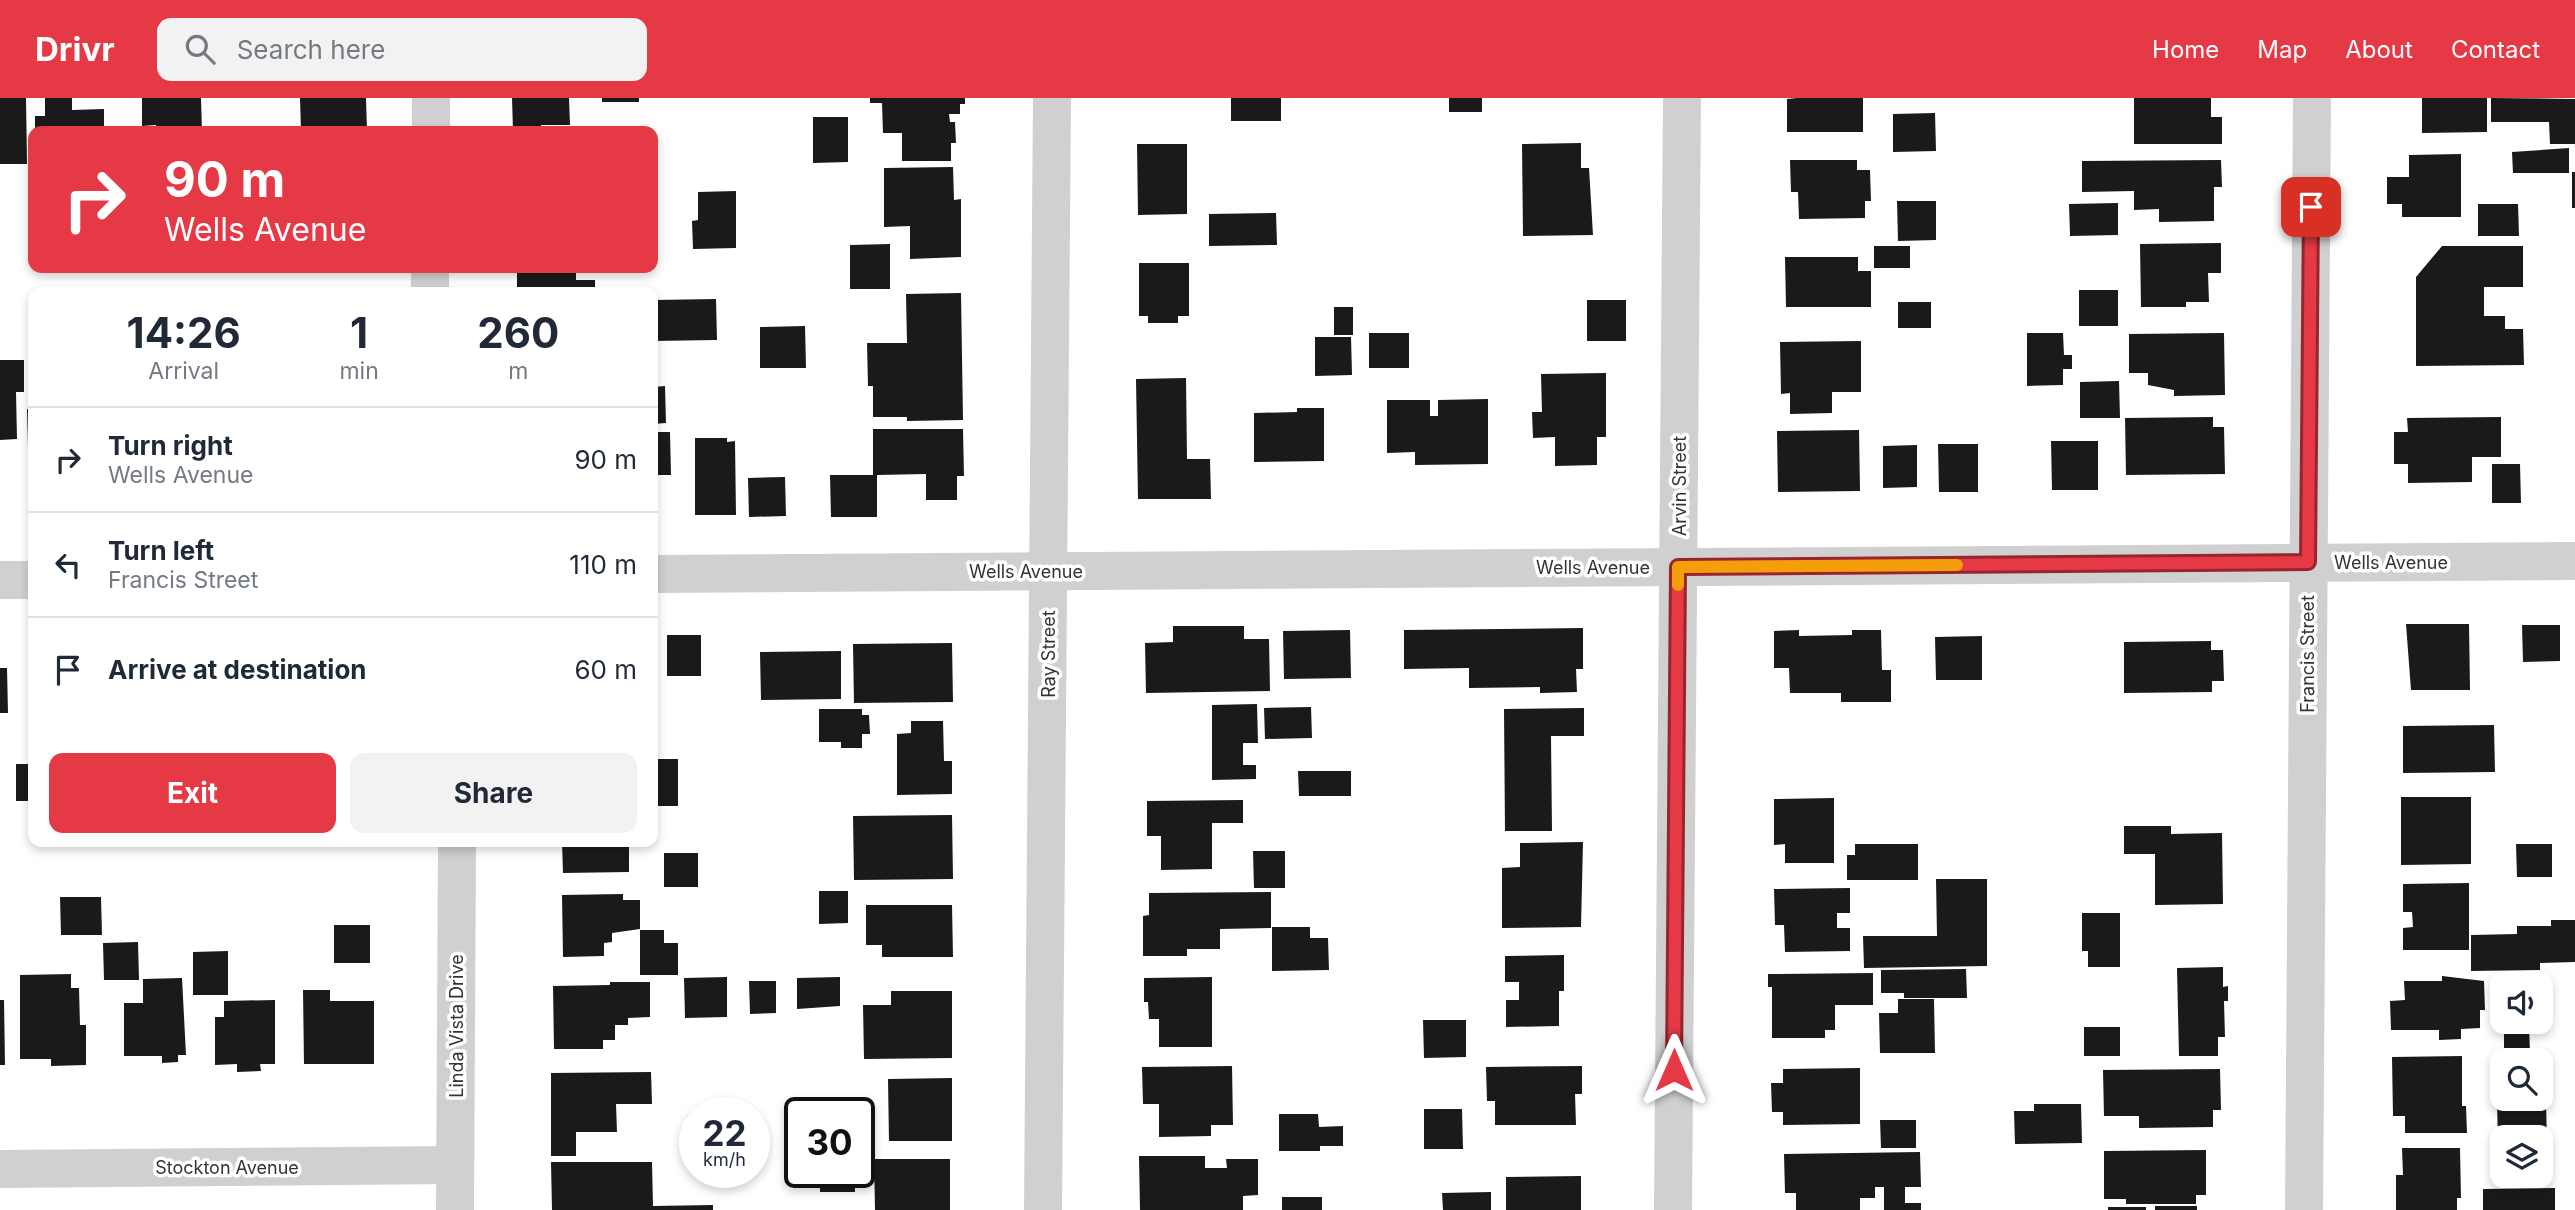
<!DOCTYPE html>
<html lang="en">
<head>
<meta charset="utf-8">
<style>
  :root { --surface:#fff; --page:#f2f2f3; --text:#1f2937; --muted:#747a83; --line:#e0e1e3; --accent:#e63946 }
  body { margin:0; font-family:Inter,sans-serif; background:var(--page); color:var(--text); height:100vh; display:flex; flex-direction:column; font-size:26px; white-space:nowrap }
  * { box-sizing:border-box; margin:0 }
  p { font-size:23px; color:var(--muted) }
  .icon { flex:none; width:38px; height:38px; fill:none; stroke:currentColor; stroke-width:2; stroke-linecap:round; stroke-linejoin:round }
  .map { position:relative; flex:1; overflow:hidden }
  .details { position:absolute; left:28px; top:189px; width:630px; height:560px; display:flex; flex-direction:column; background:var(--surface); border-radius:14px; box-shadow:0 4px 10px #0003 }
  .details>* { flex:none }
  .top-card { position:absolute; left:28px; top:28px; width:630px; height:147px; border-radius:14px; box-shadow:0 4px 10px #0003; background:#e63946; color:#fff; overflow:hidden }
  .tools { position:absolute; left:2490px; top:873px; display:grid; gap:14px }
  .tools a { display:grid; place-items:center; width:63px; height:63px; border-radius:14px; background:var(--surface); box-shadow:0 4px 10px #0003; font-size:35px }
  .speed { position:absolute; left:679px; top:999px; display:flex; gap:14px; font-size:35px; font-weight:700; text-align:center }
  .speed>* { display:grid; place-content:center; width:91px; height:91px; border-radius:50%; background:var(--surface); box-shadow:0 4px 10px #0003; line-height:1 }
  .speed small { font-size:18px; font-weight:400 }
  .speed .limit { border:4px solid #111; border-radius:10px; background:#fff; color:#111 }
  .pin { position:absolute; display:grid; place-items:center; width:60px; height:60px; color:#fff; margin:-30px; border-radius:14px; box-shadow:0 4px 10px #0006 }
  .me { position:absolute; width:77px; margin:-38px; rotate:0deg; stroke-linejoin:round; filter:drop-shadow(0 0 5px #0008) }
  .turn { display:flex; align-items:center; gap:24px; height:147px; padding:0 21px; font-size:32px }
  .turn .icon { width:91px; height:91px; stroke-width:2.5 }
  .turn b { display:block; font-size:49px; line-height:60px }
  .eta { display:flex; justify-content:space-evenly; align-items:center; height:119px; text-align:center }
  .eta b { font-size:42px; font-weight:700; line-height:49px }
  .button { display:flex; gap:14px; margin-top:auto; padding:14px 21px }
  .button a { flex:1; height:80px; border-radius:14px; background:var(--accent); color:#fff; font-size:28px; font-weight:700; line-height:80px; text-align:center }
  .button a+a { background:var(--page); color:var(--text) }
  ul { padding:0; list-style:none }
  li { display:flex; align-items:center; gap:21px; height:105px; padding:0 21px; border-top:2px solid var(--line) }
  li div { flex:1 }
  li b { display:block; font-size:26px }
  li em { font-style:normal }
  header { display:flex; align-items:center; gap:42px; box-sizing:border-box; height:98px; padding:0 35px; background:var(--accent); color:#fff }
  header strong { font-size:33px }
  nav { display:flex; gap:38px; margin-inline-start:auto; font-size:24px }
  .search { width:490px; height:63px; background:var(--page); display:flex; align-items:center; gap:18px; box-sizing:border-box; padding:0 24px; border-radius:14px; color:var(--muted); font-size:26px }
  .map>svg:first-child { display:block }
</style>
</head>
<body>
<header>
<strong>Drivr</strong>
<div class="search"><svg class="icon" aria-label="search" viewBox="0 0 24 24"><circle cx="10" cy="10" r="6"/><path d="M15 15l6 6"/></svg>Search here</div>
<nav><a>Home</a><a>Map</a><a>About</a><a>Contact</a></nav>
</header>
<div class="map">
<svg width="2575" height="1112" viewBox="0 0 2575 1112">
  <rect width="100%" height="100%" fill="#fff"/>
  <g fill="#1a1a1a">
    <path d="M0 0H26L27 66H0Z"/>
    <path d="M45 0H72V12L104 11V33H35V18H45Z"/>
    <path d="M142 0H201L202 33H156V27L142 28Z"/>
    <path d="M300 0H366L367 33H301Z"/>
    <path d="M512 0H569L570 27H541L542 33H513Z"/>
    <rect x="602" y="0" width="37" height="4"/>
    <path d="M870 0H965V6H960V16H949L950 24H955L956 45H951V63H902V35H883L882 5H870Z"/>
    <rect x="1231" y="0" width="50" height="23"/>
    <rect x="1449" y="0" width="33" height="14"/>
    <path d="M1797 0H1863V34H1787V1Z"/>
    <path d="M2134 0H2211V19H2222V46H2134Z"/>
    <path d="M2422 0H2487V34L2422 35Z"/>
    <path d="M2491 0 2575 1V46H2550L2549 24H2491Z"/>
    <path d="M1935 15 1936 53 1893 54V16Z"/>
    <path d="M813 19H848V64L813 65Z"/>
    <path d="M1581 45V70H1589L1593 137 1523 138 1522 46Z"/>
    <path d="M1137 46H1187V116L1138 117Z"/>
    <path d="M2569 50V75H2513L2512 54Z"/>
    <path d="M2461 56V119H2402V106H2387V79H2409V57Z"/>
    <rect x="653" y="61" width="3" height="39"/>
    <path d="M1790 62H1857V72H1870L1871 103H1865V120L1799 121 1798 94H1791Z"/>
    <path d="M2221 62 2222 89H2214V123L2159 124V111L2134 112V93L2082 94V63Z"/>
    <path d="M953 69 954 102 961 101V159L910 161V128L884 129V70Z"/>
    <rect x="2572" y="74" width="3" height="36"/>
    <path d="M736 93V150L693 151 692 123 698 122V94Z"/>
    <path d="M1897 103H1936V142L1898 143Z"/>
    <path d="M2118 105V137L2070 138 2069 106Z"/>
    <path d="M2478 106H2518L2519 138H2478Z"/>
    <path d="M1276 115 1277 147 1209 148V116Z"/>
    <path d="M2221 145V175H2208L2209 204H2186V209H2141L2140 146Z"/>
    <path d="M890 146V191H850V147Z"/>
    <rect x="1874" y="148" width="36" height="22"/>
    <path d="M2442 148H2523V189H2484V218H2505V231H2523L2524 267 2416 268V179Z"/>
    <path d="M1785 159H1858V173H1871V209H1786Z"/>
    <path d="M1139 165H1189V218H1178V225H1148V218H1139Z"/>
    <path d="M517 170H576V182H595V194H517Z"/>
    <rect x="2079" y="192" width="39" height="36"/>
    <path d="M961 195 963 322 907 323V319H873V288H868L867 245H907L906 196Z"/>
    <path d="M716 201 717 242 653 243V202Z"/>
    <rect x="1587" y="202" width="39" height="41"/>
    <rect x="1898" y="204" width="33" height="26"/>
    <rect x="1334" y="209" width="19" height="28"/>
    <path d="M805 228 806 270H760V229Z"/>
    <rect x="1369" y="235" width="40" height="35"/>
    <path d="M2027 235H2063L2064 257H2072V271H2063V287L2027 288Z"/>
    <path d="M2224 235 2225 297 2174 298V292L2148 287V275H2129V236Z"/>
    <path d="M1315 239H1351L1352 277 1315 278Z"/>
    <path d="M1861 243V294H1832V315L1790 316V295L1781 296 1780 244Z"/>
    <path d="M0 262H24V294H16L17 341 0 342Z"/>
    <path d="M1606 275V339H1597V367L1555 368V339L1533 340 1532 314H1542L1541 276Z"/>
    <path d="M1186 280 1187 361H1210L1211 401H1138L1136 281Z"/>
    <path d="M2119 283 2120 320H2080V284Z"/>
    <path d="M665 288 666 325 653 326V289Z"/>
    <path d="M1488 301V366L1415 367V354L1387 355V302H1430V318H1438V302Z"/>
    <path d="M1297 310H1324V363L1254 364V315L1297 314Z"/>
    <path d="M27 311H33V384H29Z"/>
    <path d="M2213 319V329H2224L2225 376 2126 377 2125 320Z"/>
    <path d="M2501 319V359H2472V384L2408 385V366H2394V334H2408L2407 320Z"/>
    <path d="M873 331H963L964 378H957V402H926V376L877 377V419H831L830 377H873Z"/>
    <path d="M1859 332 1860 393 1778 394 1777 333Z"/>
    <path d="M653 334H670L671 377H653Z"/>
    <path d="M695 340H727V344L735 343 736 417H695Z"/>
    <path d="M2051 343H2098V392H2052Z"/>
    <path d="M1938 346H1978V394H1939Z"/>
    <path d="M1917 347V389L1883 390V348Z"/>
    <path d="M2492 366H2520L2521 405H2492Z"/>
    <path d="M785 379 786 418 749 419 748 380Z"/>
    <path d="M2406 526H2469L2470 592H2411Z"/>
    <path d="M2522 527H2560V563L2523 564Z"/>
    <path d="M1173 528H1244V541H1269L1270 593 1146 595 1145 545 1173 544Z"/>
    <path d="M1583 530V571H1576L1577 594 1540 595V589L1469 590V570L1404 571V532Z"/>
    <path d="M1350 532 1351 580 1284 581 1283 533Z"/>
    <path d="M1799 532V538L1852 537V532H1881L1882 572H1891V604H1841V595H1790L1789 570H1774V533Z"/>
    <rect x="667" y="537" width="34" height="41"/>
    <path d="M1982 538V582H1936L1935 539Z"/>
    <path d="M2211 543V552H2223L2224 583H2212V594L2124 595V544Z"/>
    <path d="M952 545 953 604 854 605 853 546Z"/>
    <path d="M841 553V601L761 602 760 554Z"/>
    <path d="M0 570H7L8 615H0Z"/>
    <path d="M1257 606 1258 645H1243V667H1256V681L1212 682V607Z"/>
    <path d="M1311 609 1312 640 1265 641 1264 610Z"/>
    <path d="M1584 610V638H1551L1552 733H1505L1504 611Z"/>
    <path d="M819 611H862V617H869L870 636H862V650H841V644H819Z"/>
    <path d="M911 623H943L944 663H952V696L897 697V636L911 635Z"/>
    <path d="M2494 627 2495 674 2403 675V628Z"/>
    <rect x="653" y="661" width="25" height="47"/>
    <rect x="16" y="666" width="17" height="37"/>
    <path d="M1298 673H1351V698H1299Z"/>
    <path d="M2401 699H2471V766L2401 767Z"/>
    <path d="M1834 700V765H1785V746L1774 747V701Z"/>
    <path d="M1243 702V725H1212V771L1161 772V738H1147V703Z"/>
    <path d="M952 717 953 781 854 782 853 718Z"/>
    <path d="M2124 728H2171V736L2222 735 2223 806 2155 807V756H2124Z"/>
    <rect x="307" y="744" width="50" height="4"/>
    <path d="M562 744 629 746V774L563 775Z"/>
    <path d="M1583 744 1581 829 1502 830V770L1520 769V745Z"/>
    <path d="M1855 746H1918V782H1847V757H1855Z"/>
    <path d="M2516 746H2552V779H2517Z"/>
    <path d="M1253 753H1285V790H1254Z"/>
    <rect x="664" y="755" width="34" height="34"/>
    <path d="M1936 781H1987V868L1864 870 1863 838H1937Z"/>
    <path d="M2469 785V852H2403V830L2413 829 2412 814H2403V786Z"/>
    <path d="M1850 790V815H1837V830H1850V853L1785 854 1784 827H1775L1774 791Z"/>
    <path d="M819 793H848V825L819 826Z"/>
    <path d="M1271 794V830L1220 831V851H1187V858H1143V818L1149 817V795Z"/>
    <path d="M623 796V802H640V831L612 835V844L604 845V858L563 859 562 797Z"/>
    <path d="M60 799H101L102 837H61Z"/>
    <path d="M866 807H952L953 859H882V847H866Z"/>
    <path d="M2082 815H2120V869H2088V853H2082Z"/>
    <path d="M2551 822H2575V864L2540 865V872L2471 873V837L2517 836V828H2551Z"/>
    <rect x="334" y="827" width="36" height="38"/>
    <path d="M1272 829H1310V840H1328L1329 872 1272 873Z"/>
    <path d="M640 832H664V845H678V877H640Z"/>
    <path d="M138 844 139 882H104L103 845Z"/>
    <path d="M228 853V897H193V854Z"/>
    <path d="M1564 857V893H1559V928L1506 929V902H1519V884H1505V858Z"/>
    <path d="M2223 869V889L2228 888V903H2224L2225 939H2218V958H2179L2177 870Z"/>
    <path d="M1966 871 1967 900H1904V895H1881V872Z"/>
    <path d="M1873 875V907H1835V932H1825V940H1772V889H1768V876Z"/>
    <path d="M71 876V890H79L80 927H86V967L51 968V961H20V877Z"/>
    <path d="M2442 878 2484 883 2485 912H2480V930L2461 931V941L2439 942V932H2391L2390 903 2405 902 2404 883H2442Z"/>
    <path d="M727 879V919L685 920 684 880Z"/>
    <path d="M840 879V908L797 911V880Z"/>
    <path d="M1212 879V949H1159V921H1149L1148 904H1144V880Z"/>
    <path d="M182 880 186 957H178V964L162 965V958H124V905H143V881Z"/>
    <path d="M749 883H776V915L750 916Z"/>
    <path d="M610 884H650V919L628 920V927H615V942H603V951H554L553 888 610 887Z"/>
    <path d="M303 892H330V903H374V966H304Z"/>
    <path d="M891 893H952V960L864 961 863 907H891Z"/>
    <path d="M1898 901H1934L1935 955H1880L1879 915H1898Z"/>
    <path d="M0 902H4L5 967H0Z"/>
    <path d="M275 902V966H260L261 973 237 974V966L215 967V919H224V903Z"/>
    <path d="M1423 922H1466V959L1424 960Z"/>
    <path d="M2504 925H2529L2530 956H2504Z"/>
    <rect x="2084" y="929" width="36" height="29"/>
    <path d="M2462 958V1008H2466L2467 1035H2405V1018H2393L2392 959Z"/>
    <path d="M1232 968 1233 1027H1211V1038L1159 1039V1006H1143L1142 969Z"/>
    <path d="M1582 968V996H1575L1576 1027H1495V1003H1487L1486 969Z"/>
    <path d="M1860 970V1026L1783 1027V1014H1772L1771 985H1783V971Z"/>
    <path d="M2220 971 2221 1012H2213V1029L2139 1030V1018H2104L2103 972Z"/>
    <path d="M651 974 652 1006H616L617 1034H576V1058H551V975Z"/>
    <path d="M952 980V1043H889L888 981Z"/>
    <path d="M2546 1003 2547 1045H2541V1040H2502V1045H2498L2497 1004Z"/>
    <path d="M2034 1006H2081L2082 1045 2015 1046 2014 1013H2034Z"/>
    <path d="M1424 1011H1462L1463 1051H1424Z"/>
    <path d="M1279 1016H1318L1319 1029 1343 1028V1048H1320V1053H1279Z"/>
    <path d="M687 1018H695V1057H688Z"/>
    <path d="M1880 1022H1916V1050H1881Z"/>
    <path d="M2402 1050H2460L2461 1100H2457V1112H2396V1077H2403Z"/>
    <path d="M2206 1052V1097H2196V1106H2126V1101H2104V1053Z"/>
    <path d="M1920 1054 1921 1089H1905V1105H1921V1112H1884V1089H1875V1100H1860V1112H1796V1095H1785L1784 1056Z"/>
    <path d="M1139 1058H1205V1070H1227L1226 1061H1258V1097L1243 1098V1112H1140Z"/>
    <path d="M874 1061H950V1112H875Z"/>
    <path d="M551 1064H652L653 1108 713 1107V1112H552Z"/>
    <rect x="820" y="1074" width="35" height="20"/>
    <path d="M1581 1078V1112H1506V1079Z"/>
    <path d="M2555 1090V1112H2483V1091Z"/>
    <path d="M1491 1094V1112H1443L1442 1095Z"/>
    <rect x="1282" y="1099" width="40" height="13"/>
    <rect x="2155" y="1108" width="42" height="4"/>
    <rect x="2108" y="1109" width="38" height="3"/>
  </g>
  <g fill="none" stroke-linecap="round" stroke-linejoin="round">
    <g stroke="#d0d0d0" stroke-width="38">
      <path d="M431 33V0"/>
      <path d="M430 194V170"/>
      <path d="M653 476 2575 463"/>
      <path d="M0 482H33"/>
      <path d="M0 1071 455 1067"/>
      <path d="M455 1112 457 744"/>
      <path d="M1043 1112 1052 0"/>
      <path d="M1673 1112 1682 0"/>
      <path d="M2304 1112 2312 0"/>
    </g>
  </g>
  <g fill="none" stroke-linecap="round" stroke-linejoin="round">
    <g stroke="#96252e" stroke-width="18">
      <path id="route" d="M1674 972 1678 469 2308 464 2311 109"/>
    </g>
    <use href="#route" stroke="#e63946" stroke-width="12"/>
    <path stroke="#f59e0b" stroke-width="12" d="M1678 487V469L1957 467"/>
  </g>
  <g text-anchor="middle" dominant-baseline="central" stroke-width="7" stroke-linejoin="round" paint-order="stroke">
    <g font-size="18" fill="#333" stroke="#fff">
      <text transform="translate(1679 388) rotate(-90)">Arvin Street</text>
      <text x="2391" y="464">Wells Avenue</text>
      <text x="1593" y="469">Wells Avenue</text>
      <text x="1026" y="473">Wells Avenue</text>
      <text transform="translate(1048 556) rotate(-90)">Ray Street</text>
      <text transform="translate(2307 556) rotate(-90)">Francis Street</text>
      <text transform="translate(456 928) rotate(-90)">Linda Vista Drive</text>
      <text x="227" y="1069">Stockton Avenue</text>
    </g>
  </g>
</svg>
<div class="tools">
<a><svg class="icon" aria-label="sound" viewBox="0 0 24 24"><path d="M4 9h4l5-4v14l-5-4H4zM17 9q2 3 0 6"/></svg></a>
<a><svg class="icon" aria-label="search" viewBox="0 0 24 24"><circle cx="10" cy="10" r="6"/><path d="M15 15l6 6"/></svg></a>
<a><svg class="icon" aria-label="layers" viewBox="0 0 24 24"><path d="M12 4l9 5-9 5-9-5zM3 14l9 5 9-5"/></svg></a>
</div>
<div class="speed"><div>22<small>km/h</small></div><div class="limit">30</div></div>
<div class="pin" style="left:2311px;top:109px;background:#d93025"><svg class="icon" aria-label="arrive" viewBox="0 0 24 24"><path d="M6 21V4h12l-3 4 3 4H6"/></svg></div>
<svg class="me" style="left:1674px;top:972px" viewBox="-20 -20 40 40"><path d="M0-17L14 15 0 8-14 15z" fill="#e63946" stroke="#fff" stroke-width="4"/></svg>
<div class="top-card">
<div class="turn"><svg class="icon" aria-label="right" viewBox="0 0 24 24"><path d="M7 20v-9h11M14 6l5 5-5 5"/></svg><div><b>90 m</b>Wells Avenue</div></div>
</div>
<section class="details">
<div class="eta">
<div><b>14:26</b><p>Arrival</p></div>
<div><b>1</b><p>min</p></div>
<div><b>260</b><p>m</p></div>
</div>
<ul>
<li><svg class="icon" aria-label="right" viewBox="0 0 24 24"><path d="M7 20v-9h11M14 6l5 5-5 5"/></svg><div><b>Turn right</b><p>Wells Avenue</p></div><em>90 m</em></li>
<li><svg class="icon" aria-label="left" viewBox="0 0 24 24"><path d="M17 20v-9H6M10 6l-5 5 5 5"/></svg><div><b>Turn left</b><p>Francis Street</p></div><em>110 m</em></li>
<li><svg class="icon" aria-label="arrive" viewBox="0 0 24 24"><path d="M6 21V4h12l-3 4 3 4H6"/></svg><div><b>Arrive at destination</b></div><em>60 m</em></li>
</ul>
<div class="button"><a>Exit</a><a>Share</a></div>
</section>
</div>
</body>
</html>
